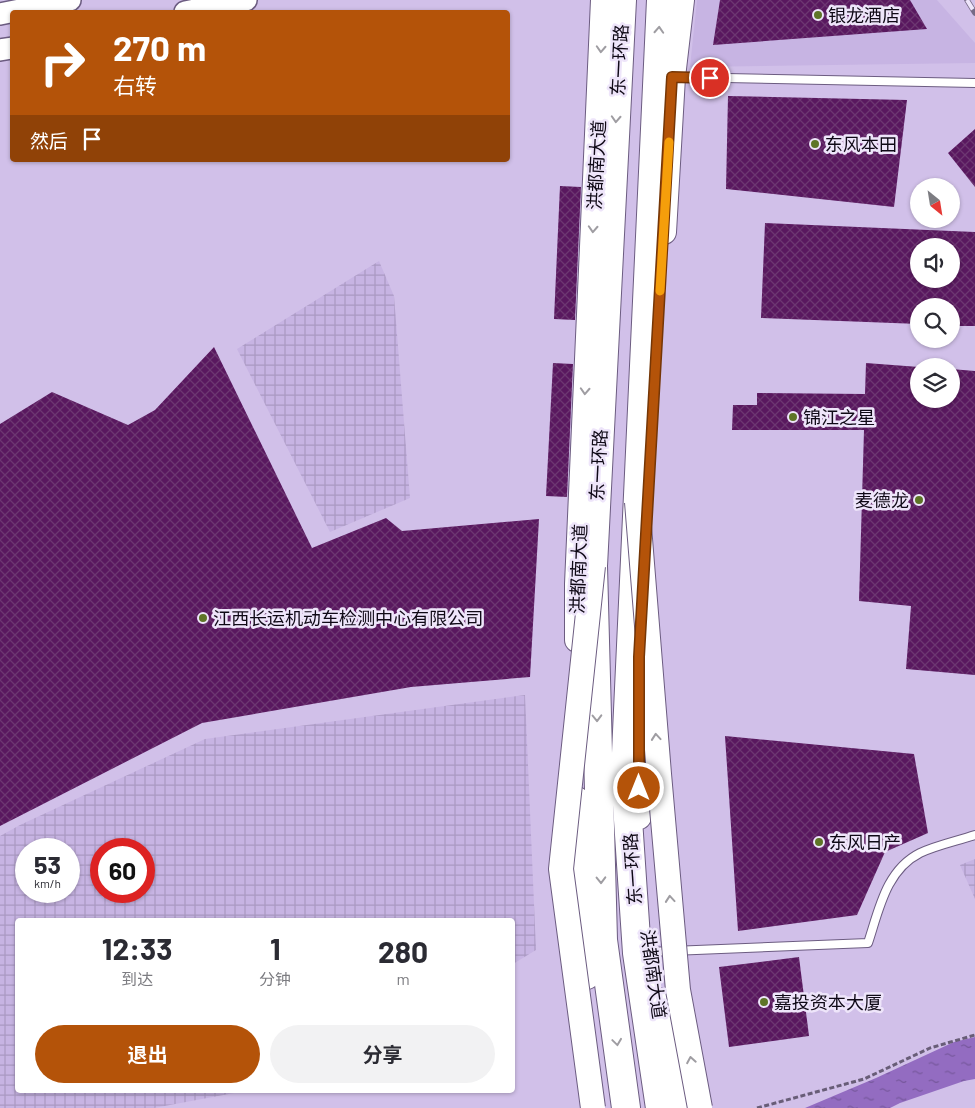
<!DOCTYPE html>
<html lang="zh">
<head>
<meta charset="utf-8">
<style>
  :root { --surface:#fff; --page:#f2f2f3; --text:#2b2b33; --muted:#7c7c81; --accent:#b45309 }
  body { margin:0; font-family:Barlow,"Noto Sans SC",sans-serif; background:var(--page); color:var(--text); height:100vh; display:flex; flex-direction:column; font-size:19px; white-space:nowrap }
  * { box-sizing:border-box; margin:0 }
  p { font-size:16px; color:var(--muted) }
  .icon { flex:none; width:28px; height:28px; fill:none; stroke:currentColor; stroke-width:2; stroke-linecap:round; stroke-linejoin:round }
  .map { position:relative; flex:1; overflow:hidden }
  .drawer { position:absolute; left:15px; top:918px; width:500px; height:175px; display:flex; flex-direction:column; background:var(--surface); border-radius:5px; box-shadow:0 1px 4px #0004 }
  .drawer>* { flex:none }
  .hud { position:absolute; left:10px; top:10px; width:500px; height:152px; border-radius:5px; box-shadow:0 1px 4px #0004; background:#b45309; color:#fff; overflow:hidden }
  .needle { width:32px; rotate:150deg }
  .tools { position:absolute; left:910px; top:178px; display:grid; gap:10px }
  .tools a { display:grid; place-items:center; width:50px; height:50px; border-radius:50%; background:var(--surface); box-shadow:0 1px 4px #0004; font-size:25px }
  .speed { position:absolute; left:15px; top:838px; display:flex; gap:10px; font-size:25px; font-weight:700; text-align:center }
  .speed>* { display:grid; place-content:center; width:65px; height:65px; border-radius:50%; background:var(--surface); box-shadow:0 1px 4px #0004; line-height:1 }
  .speed small { font-size:12px; font-weight:400 }
  .speed .limit { border:8px solid #d22; background:#fff; color:#111 }
  .pin { position:absolute; display:grid; place-items:center; width:42px; height:42px; color:#fff; margin:-21px; border:2px solid #fff; border-radius:50%; box-shadow:0 1px 5px #0007 }
  .me { position:absolute; width:55px; margin:-28px; rotate:0deg; stroke-linejoin:round; filter:drop-shadow(0 0 4px #0008) }
  .turn { display:flex; align-items:center; gap:18px; height:105px; padding:0 20px; font-size:22px }
  .turn .icon { width:65px; height:65px; stroke-width:2.5 }
  .turn b { display:block; font-size:35px; line-height:42px }
  .then { display:flex; align-items:center; height:48px; padding:0 20px; background:#0003; gap:10px; font-size:19px }
  .eta { display:flex; justify-content:space-evenly; align-items:center; height:85px; text-align:center }
  .eta b { font-size:30px; font-weight:700; line-height:35px }
  .cta { display:flex; gap:10px; margin-top:auto; padding:10px 20px }
  .cta a { flex:1; height:58px; border-radius:30px; background:var(--accent); color:#fff; font-size:20px; font-weight:700; line-height:58px; text-align:center }
  .cta a+a { background:var(--page); color:var(--text) }
  .map>svg:first-child { display:block }
</style>
</head>
<body>
<div class="map">
<svg width="975" height="1108" viewBox="0 0 975 1108">
  <defs>
    <pattern id="industrial-grid" width="8" height="8" patternUnits="userSpaceOnUse" patternTransform="scale(1.25)"><rect width="8" height="8" fill="#c7b4e3"/><path d="M0 4h8M4 0v8" fill="none" stroke="#aa99c2"/></pattern>
    <pattern id="water-ripples" width="26" height="14" patternUnits="userSpaceOnUse" patternTransform="scale(1.25)"><rect width="26" height="14" fill="#936cc1"/><path d="M2 4q2-2 4 0t4 0M15 11q2-2 4 0t4 0" fill="none" stroke="#76579c"/></pattern>
    <pattern id="building-cross-hatch" width="8" height="8" patternUnits="userSpaceOnUse" patternTransform="scale(1.25)"><rect width="8" height="8" fill="#59185f"/><path d="M0 0l8 8M0 8l8-8" fill="none" stroke="#6c3771"/></pattern>
  </defs>
  <rect width="100%" height="100%" fill="#d1c0e9"/>
  <path fill="#c7b4e3" d="M697 0H937L975 43V63L690 67Z"/>
  <g fill="url(#industrial-grid)" fill-rule="evenodd">
    <path d="M379 261 394 296 410 498 330 532 237 349Z"/>
    <path d="M525 695 536 950 513 964 512 920H18V1090H250L154 1108H0V836L20 825 205 739ZM26 849H69V891H26ZM101 849H144V891H101Z"/>
    <path d="M975 859V899L960 865Z"/>
  </g>
  <path fill="url(#water-ripples)" d="M975 1037V1079L964 1081 900 1103 890 1108H805L876 1078 954 1042Z"/>
  <g fill="url(#building-cross-hatch)" fill-rule="evenodd">
    <path d="M720 0H910L927 29 713 45Z"/>
    <path d="M728 96 907 100 894 207 726 189Z"/>
    <path d="M975 129V187L948 153Z"/>
    <path d="M560 186 581 187 575 320 554 319Z"/>
    <path d="M765 223 975 232V326H951V306H919V324L761 318ZM919 246H951V279H919Z"/>
    <path d="M214 347 312 548 386 518 402 531 539 519 530 677 411 687 202 723 0 826V424L52 392 128 425 155 410Z"/>
    <path d="M553 363 573 364 567 497 546 496Z"/>
    <path d="M866 363 919 367V399H951V369L975 371V675L906 669 911 606 859 601 864 430H732L733 405H757V393L865 394Z"/>
    <path d="M725 736 914 754 928 833 885 852 857 915 738 931Z"/>
    <path d="M799 957 809 1036 729 1047 719 967Z"/>
  </g>
  <g fill="none" stroke-linecap="round" stroke-linejoin="round">
    <g stroke="#6c5c81" stroke-width="10">
      <g id="lane">
        <path d="M675 77 975 83"/>
        <path d="M647 952 868 943C879 910 886 870 920 853 937 845 957 841 975 835"/>
      </g>
    </g>
    <g stroke="#6c5c81" stroke-width="24">
      <g id="secondary">
        <path d="M185 12 246 0"/>
        <path d="M0 14 70 0"/>
        <path d="M0 50 12 48"/>
      </g>
    </g>
    <g stroke="#6c5c81" stroke-width="26">
      <g id="primary">
        <path d="M664 232 673 77 682 0"/>
        <path d="M577 640V584L603 0"/>
        <path d="M639 730V817"/>
        <path d="M577 799C577 858 580 918 587 977"/>
        <path d="M656 999 677 1108"/>
      </g>
    </g>
    <g stroke="#6c5c81" stroke-width="30">
      <g id="highway">
        <path d="M622 0 593 566 603 940 626 1108"/>
        <path d="M660 1108 637 953 625 775 661 0"/>
      </g>
    </g>
    <path stroke="#685d77" stroke-width="3" stroke-dasharray="5 2.5" stroke-linecap="butt" d="M757 1108 864 1079 930 1048 975 1035"/>
    <use href="#lane" stroke="#fff" stroke-width="8"/>
    <use href="#secondary" stroke="#fff" stroke-width="21"/>
    <use href="#primary" stroke="#fff" stroke-width="24"/>
    <use href="#highway" stroke="#fff" stroke-width="28"/>
    <g stroke="#766a86" stroke-width="5.5">
      <path id="rail" d="M967 0 975 13"/>
    </g>
    <use href="#rail" stroke="#eee5fa" stroke-width="4" stroke-dasharray="11" stroke-linecap="butt"/>
    <g stroke="#6c5c81" stroke-width="26" stroke-linecap="butt">
      <g id="primary-bridge">
        <path d="M637 502 659 774 678 990 700 1108"/>
        <path d="M593 1108 561 869 593 566"/>
      </g>
    </g>
    <use href="#primary-bridge" stroke="#fff" stroke-width="24"/>
  </g>
  <defs><path id="oneway-chevron" d="M-2-3.5L2.5 0L-2 3.5" fill="none" stroke-width="1.6" stroke-linecap="round" stroke-linejoin="round" transform="scale(1.25)"/></defs>
  <g stroke="#9f9da2">
    <use href="#oneway-chevron" transform="translate(659 30) rotate(-87)"/>
    <use href="#oneway-chevron" transform="translate(601 49) rotate(93)"/>
    <use href="#oneway-chevron" transform="translate(616 119) rotate(93)"/>
    <use href="#oneway-chevron" transform="translate(593 229) rotate(93)"/>
    <use href="#oneway-chevron" transform="translate(585 391) rotate(93)"/>
    <use href="#oneway-chevron" transform="translate(597 718) rotate(89)"/>
    <use href="#oneway-chevron" transform="translate(656 737) rotate(-95)"/>
    <use href="#oneway-chevron" transform="translate(601 880) rotate(89)"/>
    <use href="#oneway-chevron" transform="translate(670 899) rotate(-95)"/>
    <use href="#oneway-chevron" transform="translate(617 1042) rotate(82)"/>
    <use href="#oneway-chevron" transform="translate(691 1060) rotate(-100)"/>
  </g>
  <g fill="none" stroke-linecap="round" stroke-linejoin="round">
    <g stroke="#753606" stroke-width="12">
      <path id="route" d="M639 788V657L672 77 710 78"/>
    </g>
    <use href="#route" stroke="#b45309" stroke-width="9"/>
    <path stroke="#f59e0b" stroke-width="9" d="M660 291 669 142"/>
  </g>
  <g fill="#5e7527" stroke="#eee5fa" stroke-width="2">
    <circle cx="818" cy="15" r="5"/>
    <circle cx="815" cy="144" r="5"/>
    <circle cx="793" cy="417" r="5"/>
    <circle cx="919" cy="500" r="5"/>
    <circle cx="203" cy="618" r="5"/>
    <circle cx="819" cy="842" r="5"/>
    <circle cx="764" cy="1002" r="5"/>
  </g>
  <g text-anchor="middle" dominant-baseline="central" stroke-width="5" stroke-linejoin="round" paint-order="stroke">
    <g font-size="18" fill="#0f0916" stroke="#eee5fa" text-anchor="start">
      <text x="828" y="15">银龙酒店</text>
      <text x="825" y="144">东风本田</text>
      <text x="803" y="417">锦江之星</text>
      <text x="909" y="500" text-anchor="end">麦德龙</text>
      <text x="213" y="618">江西长运机动车检测中心有限公司</text>
      <text x="829" y="842">东风日产</text>
      <text x="774" y="1002">嘉投资本大厦</text>
    </g>
    <g font-size="18" fill="#0f0916" stroke="#eee5fa">
      <text transform="translate(619 60) rotate(-87)">东一环路</text>
      <text transform="translate(596 165) rotate(-87)">洪都南大道</text>
      <text transform="translate(598 465) rotate(-87)">东一环路</text>
      <text transform="translate(578 569) rotate(-88)">洪都南大道</text>
      <text transform="translate(632 869) rotate(-94)">东一环路</text>
      <text transform="translate(654 974) rotate(82)">洪都南大道</text>
    </g>
  </g>
</svg>
<div class="tools">
<a><svg class="needle" viewBox="-14 -14 28 28"><path d="M0-13l5 13h-10z" fill="#e53935"/><path d="M0 13l5-13h-10z" fill="#7c7c81"/></svg></a>
<a><svg class="icon" aria-label="sound" viewBox="0 0 24 24"><path d="M4 9h4l5-4v14l-5-4H4zM17 9q2 3 0 6"/></svg></a>
<a><svg class="icon" aria-label="search" viewBox="0 0 24 24"><circle cx="10" cy="10" r="6"/><path d="M15 15l6 6"/></svg></a>
<a><svg class="icon" aria-label="layers" viewBox="0 0 24 24"><path d="M12 4l9 5-9 5-9-5zM3 14l9 5 9-5"/></svg></a>
</div>
<div class="speed"><div>53<small>km/h</small></div><div class="limit">60</div></div>
<div class="pin" style="left:710px;top:78px;background:#d93025"><svg class="icon" aria-label="arrive" viewBox="0 0 24 24"><path d="M6 21V4h12l-3 4 3 4H6"/></svg></div>
<svg class="me" style="left:639px;top:788px" viewBox="-20 -20 40 40"><circle r="17" fill="#b45309" stroke="#fff" stroke-width="3"/><path d="M0-11L8 9 0 5-8 9z" fill="#fff"/></svg>
<div class="hud">
<div class="turn"><svg class="icon" aria-label="right" viewBox="0 0 24 24"><path d="M7 20v-9h11M14 6l5 5-5 5"/></svg><div><b>270 m</b>右转</div></div>
<div class="then">然后<svg class="icon" aria-label="arrive" viewBox="0 0 24 24"><path d="M6 21V4h12l-3 4 3 4H6"/></svg></div>
</div>
<section class="drawer">
<div class="eta">
<div><b>12:33</b><p>到达</p></div>
<div><b>1</b><p>分钟</p></div>
<div><b>280</b><p>m</p></div>
</div>
<div class="cta"><a>退出</a><a>分享</a></div>
</section>
</div>
</body>
</html>
